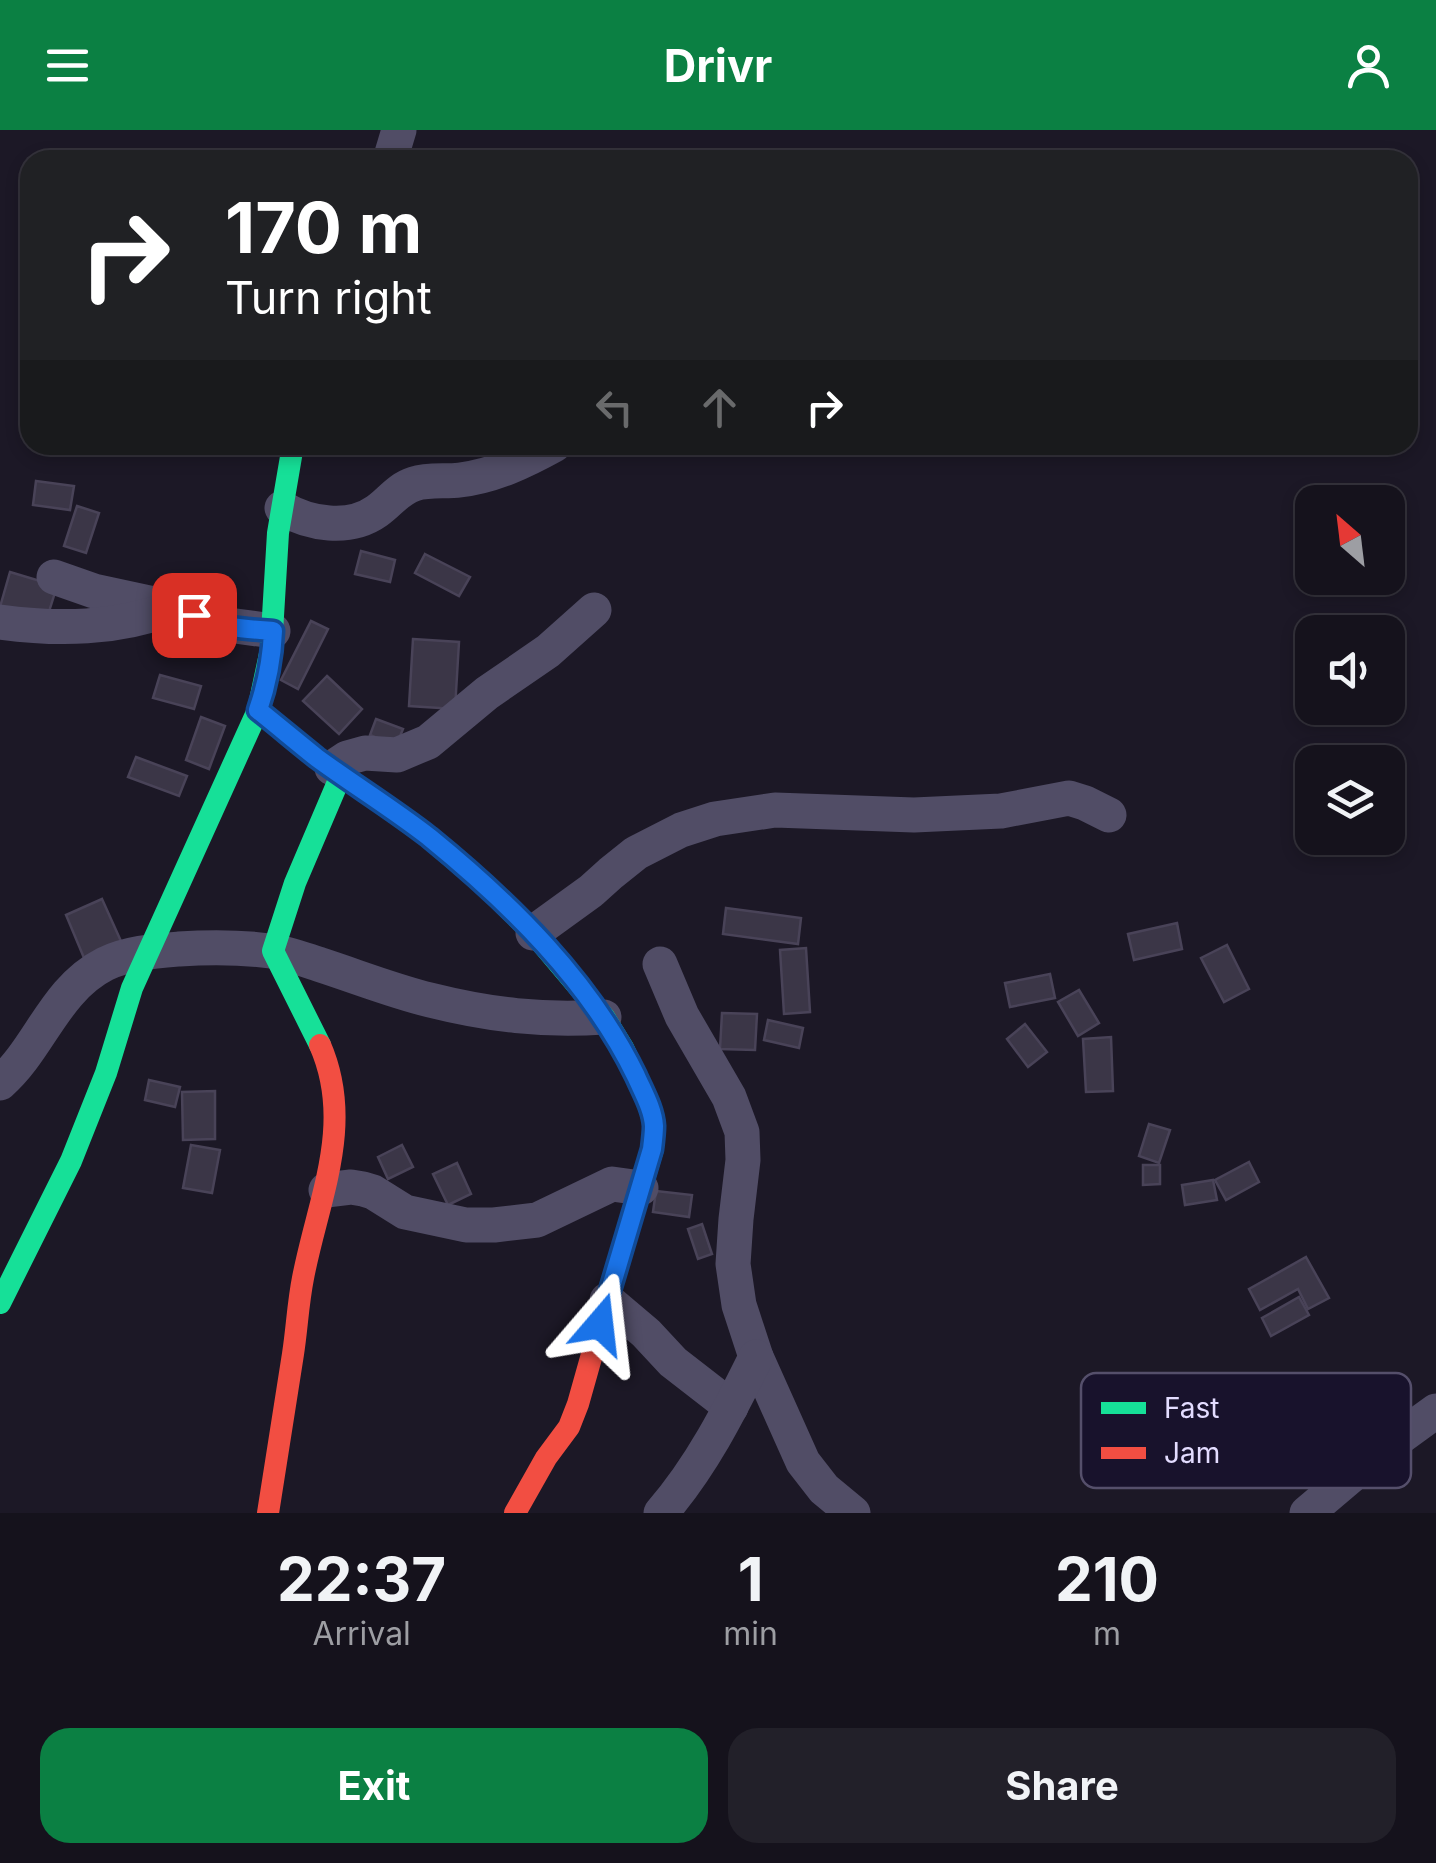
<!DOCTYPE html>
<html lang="en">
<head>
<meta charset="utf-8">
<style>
  :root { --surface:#15121c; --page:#222029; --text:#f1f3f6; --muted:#9d9ea3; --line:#34323b; --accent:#0b8043 }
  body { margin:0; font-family:Inter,sans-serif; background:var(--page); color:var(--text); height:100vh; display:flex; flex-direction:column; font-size:38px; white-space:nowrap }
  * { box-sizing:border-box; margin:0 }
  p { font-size:32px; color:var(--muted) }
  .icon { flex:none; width:55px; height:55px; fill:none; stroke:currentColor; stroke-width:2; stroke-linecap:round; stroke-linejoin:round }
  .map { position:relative; height:1383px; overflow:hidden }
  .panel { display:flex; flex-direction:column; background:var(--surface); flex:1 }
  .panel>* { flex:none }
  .banner { position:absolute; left:20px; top:20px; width:1398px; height:305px; border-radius:30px; box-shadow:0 5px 15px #0003,0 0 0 2px var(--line); background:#202124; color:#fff; overflow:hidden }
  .needle { width:65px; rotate:332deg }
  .tools { position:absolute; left:1295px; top:355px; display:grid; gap:20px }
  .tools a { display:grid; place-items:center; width:110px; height:110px; border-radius:20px; background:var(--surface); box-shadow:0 5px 15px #0003,0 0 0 2px var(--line); font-size:50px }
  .pin { position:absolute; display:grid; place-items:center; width:85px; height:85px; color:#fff; margin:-42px; border-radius:20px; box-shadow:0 5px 15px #0006 }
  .me { position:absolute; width:110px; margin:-55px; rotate:17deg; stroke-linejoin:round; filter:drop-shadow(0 0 8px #0008) }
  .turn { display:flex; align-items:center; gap:35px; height:210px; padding:0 40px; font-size:45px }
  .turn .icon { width:130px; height:130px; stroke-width:2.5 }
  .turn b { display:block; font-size:70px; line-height:85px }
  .lanes { display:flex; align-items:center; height:95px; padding:0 40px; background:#0003; justify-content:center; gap:50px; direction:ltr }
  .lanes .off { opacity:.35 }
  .eta { display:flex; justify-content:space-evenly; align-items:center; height:170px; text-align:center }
  .eta b { font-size:60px; font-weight:700; line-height:70px }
  .action { display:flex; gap:20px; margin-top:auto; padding:20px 40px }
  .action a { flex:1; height:115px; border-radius:30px; background:var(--accent); color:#fff; font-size:40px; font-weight:700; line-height:115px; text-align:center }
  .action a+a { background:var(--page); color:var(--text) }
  header { display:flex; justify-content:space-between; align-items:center; height:130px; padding:0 40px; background:var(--accent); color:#fff; font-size:45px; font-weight:700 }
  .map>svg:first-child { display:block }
</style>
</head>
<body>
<header><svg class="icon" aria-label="menu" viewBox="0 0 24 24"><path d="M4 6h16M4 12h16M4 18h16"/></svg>Drivr<svg class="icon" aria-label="person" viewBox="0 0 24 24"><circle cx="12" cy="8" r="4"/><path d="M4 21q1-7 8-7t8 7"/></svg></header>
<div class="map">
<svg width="1436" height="1383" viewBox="0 0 1436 1383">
  <rect width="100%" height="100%" fill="#1c1826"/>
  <g fill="#3b3647" stroke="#494358" stroke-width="2.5">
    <path d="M36 351 74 356 70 380 33 375Z"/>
    <path d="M77 376 99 383 86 423 64 416Z"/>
    <path d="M361 421 395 430 390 452 355 444Z"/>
    <path d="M425 424 470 447 459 466 415 443Z"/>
    <path d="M10 442 57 456 46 491 0 477Z"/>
    <path d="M311 491 328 499 298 559 281 550Z"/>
    <path d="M413 509 459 512 455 579 409 576Z"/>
    <path d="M160 545 201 556 194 579 153 568Z"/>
    <path d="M327 546 362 579 339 604 303 571Z"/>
    <path d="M201 587 225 596 209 639 186 630Z"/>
    <path d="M376 589 403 599 396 616 370 605Z"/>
    <path d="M136 627 187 646 179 666 128 647Z"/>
    <path d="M102 769 124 818 87 835 66 785Z"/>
    <path d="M726 778 801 788 798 814 723 804Z"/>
    <path d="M1177 793 1182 819 1134 830 1128 804Z"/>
    <path d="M1227 815 1249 859 1224 872 1201 828Z"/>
    <path d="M806 818 810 882 784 884 780 820Z"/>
    <path d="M1050 844 1055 868 1010 877 1005 853Z"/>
    <path d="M1079 860 1099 893 1078 906 1058 872Z"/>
    <path d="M722 883 757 884 755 920 720 919Z"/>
    <path d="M768 890 803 898 799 918 764 910Z"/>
    <path d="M1025 894 1047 922 1028 937 1007 909Z"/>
    <path d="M1111 907 1113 961 1086 962 1083 909Z"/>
    <path d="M149 950 180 957 175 977 145 970Z"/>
    <path d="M215 961V1009L183 1010 182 962Z"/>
    <path d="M1149 994 1170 1000 1159 1033 1139 1026Z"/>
    <path d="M191 1015 220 1020 212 1063 183 1058Z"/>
    <path d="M402 1015 413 1037 388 1049 378 1027Z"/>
    <path d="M1249 1032 1259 1052 1226 1070 1215 1050Z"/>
    <path d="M457 1033 471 1064 448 1075 433 1044Z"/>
    <path d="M1143 1035H1160V1054L1143 1055Z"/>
    <path d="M1213 1050 1217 1070 1185 1075 1182 1055Z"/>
    <path d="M656 1061 692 1065 689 1087 653 1082Z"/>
    <path d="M702 1094 712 1124 698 1129 688 1099Z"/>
    <path d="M1306 1127 1329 1168 1308 1179 1298 1159 1260 1180 1249 1159Z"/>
    <path d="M1299 1167 1309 1185 1271 1206 1262 1188Z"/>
  </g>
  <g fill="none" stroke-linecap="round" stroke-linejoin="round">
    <g stroke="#514d66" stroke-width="35">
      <path d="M390 30 399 0"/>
      <path d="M282 378C309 394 349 401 377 381 390 372 398 359 414 354 429 349 445 352 460 350 494 346 525 331 554 315"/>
      <path d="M54 447 94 461 173 478 213 493 273 501"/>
      <path d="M0 492C59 500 116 499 172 478"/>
      <path d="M332 638 347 628 365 623 397 625 428 612 487 563 548 521 594 480"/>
      <path d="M533 803 591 761 611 743 636 723 681 700 715 689 775 680 914 685 1001 681 1069 668 1085 673 1109 685"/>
      <path d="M660 834 682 886 729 967 742 1002 743 1030 736 1089 733 1134 739 1175 756 1227 803 1332 824 1359 853 1383"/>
      <path d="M0 953C40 918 54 860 105 834 127 823 154 821 179 819 209 817 240 817 270 821 288 823 305 830 321 835 358 847 393 861 430 870 490 885 542 891 604 887"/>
      <path d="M326 1060 351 1057 363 1059 373 1062 405 1082 466 1095H494L537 1090 612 1054 641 1058"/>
      <path d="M607 1170 646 1203 673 1232 731 1277"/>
      <path d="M661 1383C701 1337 729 1282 756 1227"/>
      <path d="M1307 1383 1378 1323 1436 1281"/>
    </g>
    <g stroke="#16e098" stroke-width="22">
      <path d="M258 580 318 628 427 706 485 756 533 803 604 887 623 918 646 967 654 994 653 1019 609 1164"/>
      <path d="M320 915 273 821 295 753 341 645"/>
      <path d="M0 1173 71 1031 106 943 132 858 258 580 271 519 278 403 293 315"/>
    </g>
    <g stroke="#f24e42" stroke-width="22">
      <path d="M268 1383C276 1330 285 1277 293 1224 297 1198 298 1173 303 1148 318 1069 355 995 320 915"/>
      <path d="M515 1383 546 1328 569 1297 578 1274 609 1164"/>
    </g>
  </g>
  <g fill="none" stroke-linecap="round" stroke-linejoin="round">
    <g stroke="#114b97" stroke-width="25">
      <path id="route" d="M194 485C219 498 246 499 273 501 272 529 267 554 258 580 278 596 297 612 317 628 354 655 393 679 429 707 510 773 590 851 636 946 643 962 653 979 654 996 654 1003 653 1011 652 1019L600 1194"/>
    </g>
    <use href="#route" stroke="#1a73e8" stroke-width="18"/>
  </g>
  <rect x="1081" y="1243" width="330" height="115" rx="15" fill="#18122c" stroke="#554f6b" stroke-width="2.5"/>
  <rect x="1101" y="1272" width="45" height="12" fill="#16e098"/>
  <rect x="1101" y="1317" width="45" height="12" fill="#f24e42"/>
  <g font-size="28" fill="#e3dcff">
    <text x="1164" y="1288">Fast</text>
    <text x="1164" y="1333">Jam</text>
  </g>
</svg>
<div class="tools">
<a><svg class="needle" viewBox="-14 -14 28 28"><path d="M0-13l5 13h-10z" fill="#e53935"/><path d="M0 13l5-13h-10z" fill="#9d9ea3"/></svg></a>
<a><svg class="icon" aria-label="sound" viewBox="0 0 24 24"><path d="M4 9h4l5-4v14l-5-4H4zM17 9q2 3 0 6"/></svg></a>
<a><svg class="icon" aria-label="layers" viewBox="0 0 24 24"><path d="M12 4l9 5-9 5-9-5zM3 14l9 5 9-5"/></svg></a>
</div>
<div class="pin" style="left:194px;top:485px;background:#d93025"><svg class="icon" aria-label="arrive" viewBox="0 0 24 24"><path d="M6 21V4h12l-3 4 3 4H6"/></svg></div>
<svg class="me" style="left:600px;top:1194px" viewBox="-20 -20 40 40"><path d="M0-17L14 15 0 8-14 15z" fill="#1a73e8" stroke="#fff" stroke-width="4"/></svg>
<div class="banner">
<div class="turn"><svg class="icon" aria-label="right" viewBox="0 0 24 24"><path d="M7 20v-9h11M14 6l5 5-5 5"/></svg><div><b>170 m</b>Turn right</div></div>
<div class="lanes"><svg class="icon off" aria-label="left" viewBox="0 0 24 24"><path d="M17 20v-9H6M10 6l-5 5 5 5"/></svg><svg class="icon off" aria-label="ahead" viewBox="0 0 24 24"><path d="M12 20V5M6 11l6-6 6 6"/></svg><svg class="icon" aria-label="right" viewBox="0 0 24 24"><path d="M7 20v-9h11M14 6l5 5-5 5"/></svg></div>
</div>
</div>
<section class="panel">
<div class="eta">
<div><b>22:37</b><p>Arrival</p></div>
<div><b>1</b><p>min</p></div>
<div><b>210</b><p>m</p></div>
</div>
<div class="action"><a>Exit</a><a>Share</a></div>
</section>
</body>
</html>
